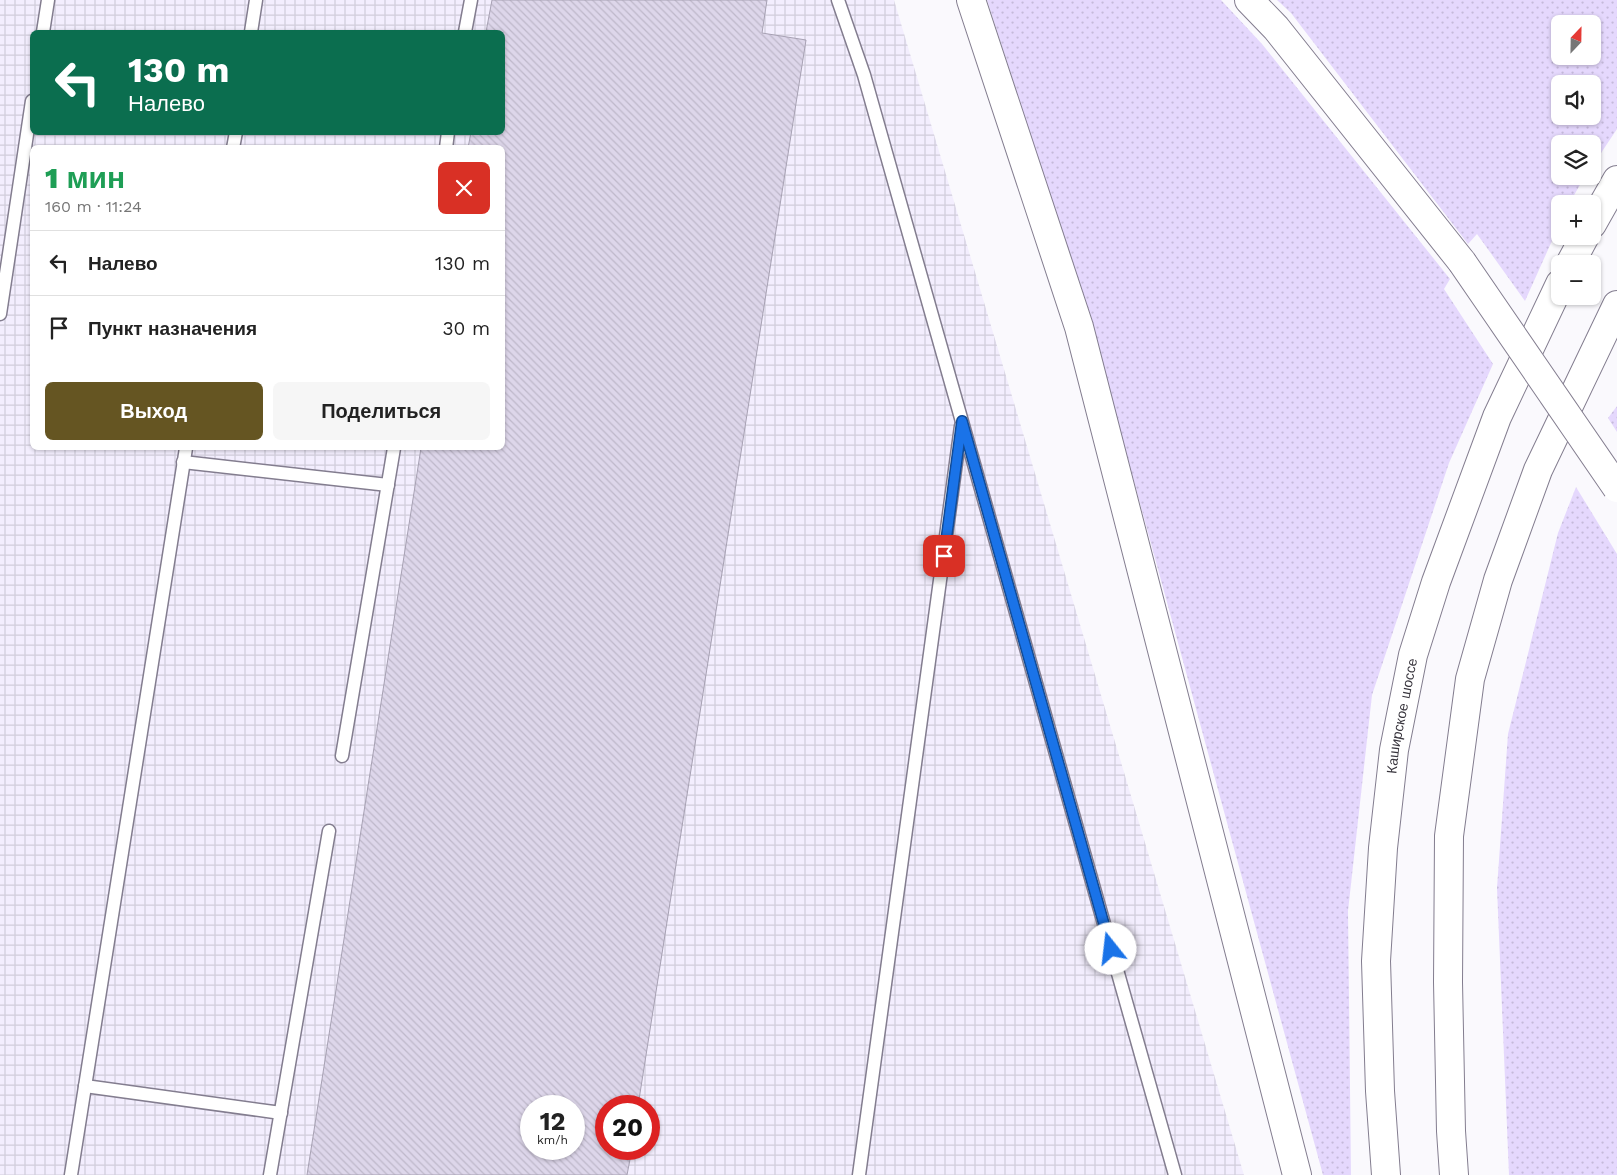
<!DOCTYPE html>
<html lang="ru">
<head>
<meta charset="utf-8">
<style>
  :root { --surface:#fff; --page:#f6f6f6; --text:#222; --muted:#767676; --line:#e0e0e0; --accent:#655522 }
  body { margin:0; font-family:"Work Sans",sans-serif; background:var(--page); color:var(--text); height:100vh; display:flex; flex-direction:column; font-size:19px; white-space:nowrap }
  * { box-sizing:border-box; margin:0 }
  p { font-size:16px; color:var(--muted) }
  .icon { flex:none; width:28px; height:28px; fill:none; stroke:currentColor; stroke-width:2; stroke-linecap:round; stroke-linejoin:round }
  .map { position:relative; flex:1; overflow:hidden }
  .sheet { position:absolute; left:30px; top:145px; width:475px; height:305px; display:flex; flex-direction:column; background:var(--surface); border-radius:8px; box-shadow:0 1px 4px #0004 }
  .sheet>* { flex:none }
  .banner { position:absolute; left:30px; top:30px; width:475px; height:105px; border-radius:8px; box-shadow:0 1px 4px #0004; background:#0b6e4f; color:#fff; overflow:hidden }
  .needle { width:32px; rotate:22deg }
  .tools { position:absolute; left:1551px; top:15px; display:grid; gap:10px }
  .tools a { display:grid; place-items:center; width:50px; height:50px; border-radius:8px; background:var(--surface); box-shadow:0 1px 4px #0004; font-size:25px }
  .speed { position:absolute; left:520px; top:1095px; display:flex; gap:10px; font-size:25px; font-weight:700; text-align:center }
  .speed>* { display:grid; place-content:center; width:65px; height:65px; border-radius:50%; background:var(--surface); box-shadow:0 1px 4px #0004; line-height:1 }
  .speed small { font-size:12px; font-weight:400 }
  .speed .limit { border:8px solid #d22; background:#fff; color:#111 }
  .pin { position:absolute; display:grid; place-items:center; width:42px; height:42px; color:#fff; margin:-21px; border-radius:10px; box-shadow:0 2px 8px #0006 }
  .me { position:absolute; width:55px; margin:-28px; rotate:344deg; stroke-linejoin:round; filter:drop-shadow(0 0 4px #0008) }
  .turn { display:flex; align-items:center; gap:18px; height:105px; padding:0 15px; font-size:22px }
  .turn .icon { width:65px; height:65px; stroke-width:2.5 }
  .turn b { display:block; font-size:35px; line-height:42px }
  .round { display:grid; place-items:center; flex:none; width:52px; height:52px; border-radius:8px; background:var(--page) }
  .headline { display:flex; align-items:center; justify-content:space-between; height:85px; padding:0 15px }
  h1 { font-size:30px; font-weight:800; line-height:38px; color:#1e9e55 }
  .action { display:flex; gap:10px; margin-top:auto; padding:10px 15px }
  .action a { flex:1; height:58px; border-radius:8px; background:var(--accent); color:#fff; font-size:20px; font-weight:800; line-height:58px; text-align:center }
  .action a+a { background:var(--page); color:var(--text) }
  ul { padding:0; list-style:none }
  li { display:flex; align-items:center; gap:15px; height:65px; padding:0 15px; border-top:1px solid var(--line) }
  li div { flex:1 }
  li b { display:block; font-size:19px }
  li em { font-style:normal }
  .map>svg:first-child { display:block }
</style>
</head>
<body>
<div class="map">
<svg width="1617" height="1175" viewBox="0 0 1617 1175">
  <defs>
    <pattern id="industrial-grid" width="8" height="8" patternUnits="userSpaceOnUse" patternTransform="scale(1.25)"><rect width="8" height="8" fill="#f3eefe"/><path d="M0 4h8M4 0v8" fill="none" stroke="#d1cddb"/></pattern>
    <pattern id="grass-dots" width="8" height="8" patternUnits="userSpaceOnUse" patternTransform="scale(1.25)"><rect width="8" height="8" fill="#e5d8fd"/><path d="M2 2h.1M6 6h.1" fill="none" stroke="#c5bada" stroke-width="1.8" stroke-linecap="round"/></pattern>
    <pattern id="building-back-hatch" width="6" height="6" patternUnits="userSpaceOnUse" patternTransform="scale(1.25)"><rect width="6" height="6" fill="#ddd6ea"/><path d="M-1 5l2 2M0 0l6 6M5-1l2 2" fill="none" stroke="#beb8ca"/></pattern>
  </defs>
  <rect width="100%" height="100%" fill="#faf9fd"/>
  <path fill="url(#industrial-grid)" fill-rule="evenodd" d="M0 0H894L1244 1175H0ZM32 32H502V132H32ZM32 148H502V448H32ZM531 1106H574V1149H531ZM606 1106H649V1149H606Z"/>
  <g fill="url(#grass-dots)" fill-rule="evenodd">
    <path d="M987 0H1221L1262 44 1450 279 1444 289 1493 364 1449 463 1372 695 1348 911 1351 1175H1323L1089 316Z"/>
    <path d="M1277 0H1617V129L1593 165 1592 144H1560V176H1585L1569 204H1560V223L1525 301 1477 234 1468 244 1291 13ZM1560 24H1592V56H1560ZM1560 84H1592V116H1560Z"/>
    <path d="M1617 406V432L1608 418Z"/>
    <path d="M1576 487 1617 554V1175H1509L1497 888 1508 734 1558 533Z"/>
  </g>
  <path fill="url(#building-back-hatch)" stroke="#a7a1b3" fill-rule="evenodd" d="M492 0H767L762 33 806 40 638 1106H606V1149H632L627 1175H307L421 448H502V148H468L471 132H502V32H486ZM531 1106H574V1149H531Z"/>
  <g fill="none" stroke-linecap="round" stroke-linejoin="round">
    <g stroke="#837d8f" stroke-width="15">
      <g id="lane">
        <path d="M838 0 864 75 1175 1175"/>
        <path d="M43 32 48 0"/>
        <path d="M251 32 256 0"/>
        <path d="M465 32 471 0"/>
        <path d="M233 148 236 132"/>
        <path d="M446 148 448 132"/>
        <path d="M0 314 32 101"/>
        <path d="M183 462 388 485"/>
        <path d="M342 756 394 448"/>
        <path d="M85 1086 281 1113"/>
        <path d="M71 1175 186 448"/>
        <path d="M270 1175 329 831"/>
        <path d="M859 1175 961 426"/>
      </g>
    </g>
    <g stroke="#837d8f" stroke-width="30">
      <g id="primary">
        <path d="M971 0 1079 327 1297 1175"/>
        <path d="M1249 0 1276 28 1462 262"/>
        <path d="M1592 224 1617 180"/>
        <path d="M1570 264 1585 236"/>
        <path id="s1" d="M1386 1175 1380 1091 1376 961 1383 848 1394 750 1413 655 1436 582 1497 417 1560 284"/>
        <path d="M1454 1175 1451 1131 1448 982 1449 836 1470 679 1498 580 1538 470 1617 305"/>
      </g>
    </g>
    <use href="#lane" stroke="#fff" stroke-width="12"/>
    <use href="#primary" stroke="#fff" stroke-width="28"/>
    <g stroke="#837d8f" stroke-width="30" stroke-linecap="butt">
      <path id="primary-bridge" d="M1462 262 1617 488"/>
    </g>
    <use href="#primary-bridge" stroke="#fff" stroke-width="28"/>
  </g>
  <g fill="none" stroke-linecap="round" stroke-linejoin="round">
    <g stroke="#114b97" stroke-width="12">
      <path id="route" d="M944 556 962 421 1111 949"/>
    </g>
    <use href="#route" stroke="#1a73e8" stroke-width="9"/>
  </g>
  <g text-anchor="middle" dominant-baseline="central" stroke-width="4.5" stroke-linejoin="round" paint-order="stroke">
    <g font-size="14" fill="#39363e" stroke="#faf9fd">
      <text stroke="none"><textPath href="#s1" startOffset="461">Каширское шоссе</textPath></text>
    </g>
  </g>
</svg>
<div class="tools">
<a><svg class="needle" viewBox="-14 -14 28 28"><path d="M0-13l5 13h-10z" fill="#e53935"/><path d="M0 13l5-13h-10z" fill="#767676"/></svg></a>
<a><svg class="icon" aria-label="sound" viewBox="0 0 24 24"><path d="M4 9h4l5-4v14l-5-4H4zM17 9q2 3 0 6"/></svg></a>
<a><svg class="icon" aria-label="layers" viewBox="0 0 24 24"><path d="M12 4l9 5-9 5-9-5zM3 14l9 5 9-5"/></svg></a>
<a>+</a>
<a>−</a>
</div>
<div class="speed"><div>12<small>km/h</small></div><div class="limit">20</div></div>
<div class="pin" style="left:944px;top:556px;background:#d93025"><svg class="icon" aria-label="arrive" viewBox="0 0 24 24"><path d="M6 21V4h12l-3 4 3 4H6"/></svg></div>
<svg class="me" style="left:1111px;top:949px" viewBox="-20 -20 40 40"><circle r="19" fill="#fff"/><path d="M0-13L10 11 0 6-10 11z" fill="#1a73e8"/></svg>
<div class="banner">
<div class="turn"><svg class="icon" aria-label="left" viewBox="0 0 24 24"><path d="M17 20v-9H6M10 6l-5 5 5 5"/></svg><div><b>130 m</b>Налево</div></div>
</div>
<section class="sheet">
<div class="headline"><div><h1>1 мин</h1><p>160 m · 11:24</p></div><a class="round" style="background:#d93025;color:#fff"><svg class="icon" aria-label="close" viewBox="0 0 24 24"><path d="M6 6l12 12M18 6L6 18"/></svg></a></div>
<ul>
<li><svg class="icon" aria-label="left" viewBox="0 0 24 24"><path d="M17 20v-9H6M10 6l-5 5 5 5"/></svg><div><b>Налево</b></div><em>130 m</em></li>
<li><svg class="icon" aria-label="arrive" viewBox="0 0 24 24"><path d="M6 21V4h12l-3 4 3 4H6"/></svg><div><b>Пункт назначения</b></div><em>30 m</em></li>
</ul>
<div class="action"><a>Выход</a><a>Поделиться</a></div>
</section>
</div>
</body>
</html>
